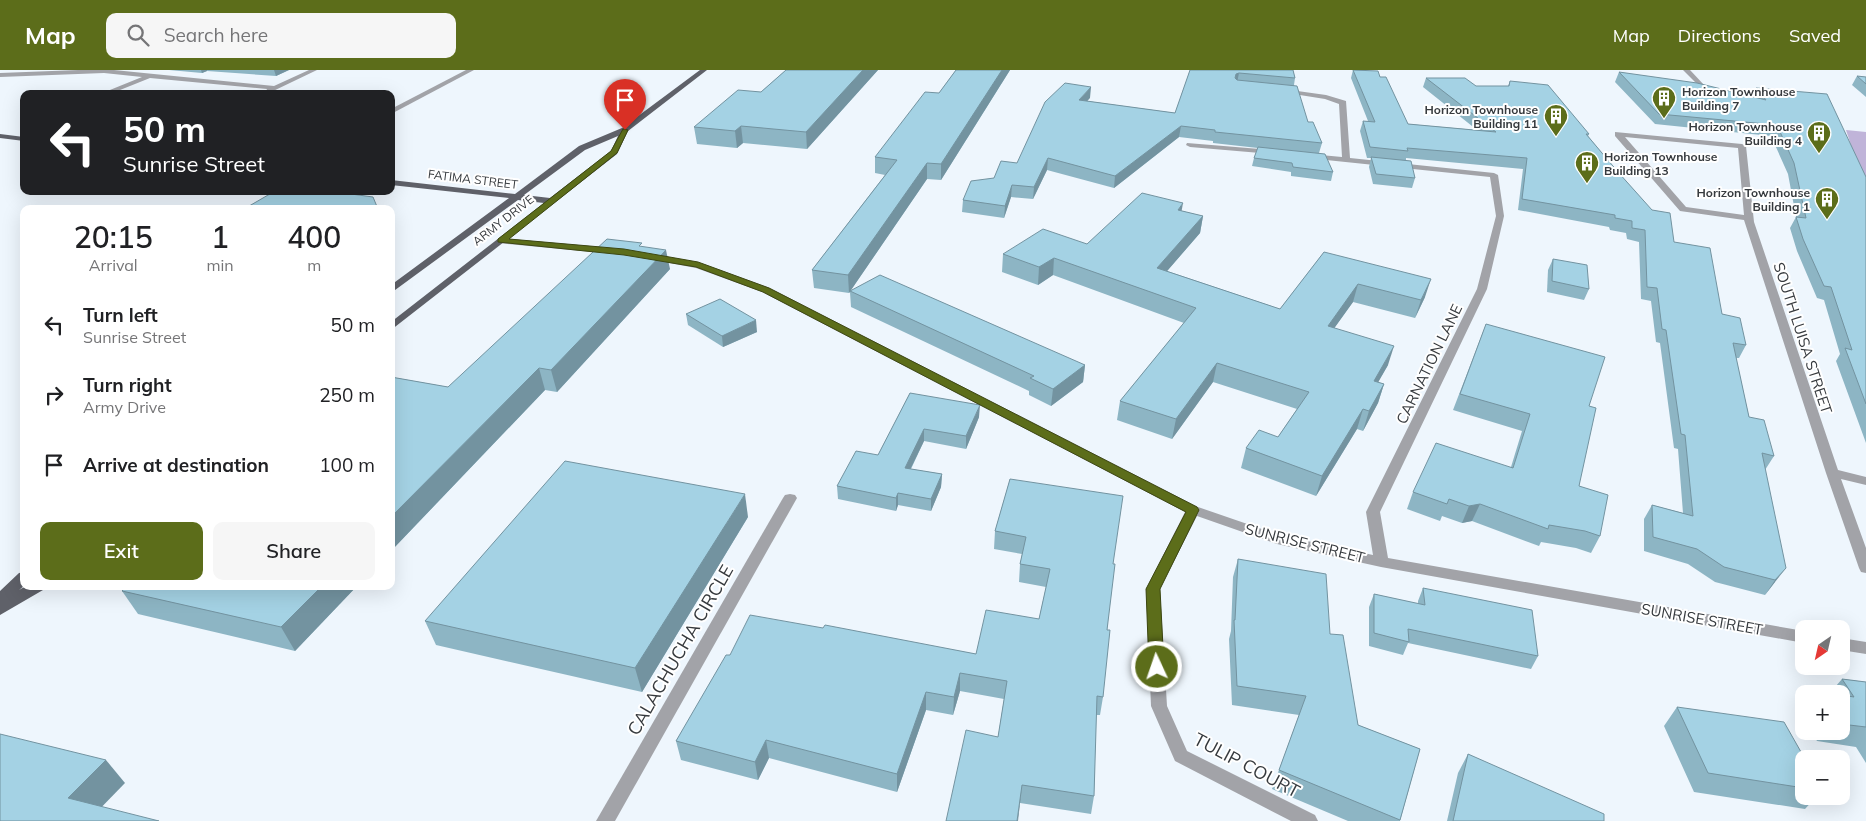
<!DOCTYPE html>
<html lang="en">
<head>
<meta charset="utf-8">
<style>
  :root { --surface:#fff; --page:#f6f6f6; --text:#202124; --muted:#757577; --accent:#5c6d1a }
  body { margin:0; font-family:Mulish,sans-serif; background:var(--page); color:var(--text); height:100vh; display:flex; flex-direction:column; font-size:19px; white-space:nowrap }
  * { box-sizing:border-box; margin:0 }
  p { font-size:16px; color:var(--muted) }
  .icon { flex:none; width:28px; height:28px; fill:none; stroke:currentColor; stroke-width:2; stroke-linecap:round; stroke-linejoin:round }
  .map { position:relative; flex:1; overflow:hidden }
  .panel { position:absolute; left:20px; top:135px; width:375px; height:385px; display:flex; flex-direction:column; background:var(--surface); border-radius:10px; box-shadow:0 5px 20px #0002 }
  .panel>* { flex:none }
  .banner { position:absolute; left:20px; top:20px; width:375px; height:105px; border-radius:10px; box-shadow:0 5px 20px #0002; background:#202124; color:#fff; overflow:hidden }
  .needle { width:32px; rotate:214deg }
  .buttons { position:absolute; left:1795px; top:550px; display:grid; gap:10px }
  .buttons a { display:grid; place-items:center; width:55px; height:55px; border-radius:10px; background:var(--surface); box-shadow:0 5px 20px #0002; font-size:25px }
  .pin { position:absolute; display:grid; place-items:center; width:42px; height:42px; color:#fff; margin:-51px -21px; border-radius:50% 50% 50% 0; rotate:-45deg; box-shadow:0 0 5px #0007 }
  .pin .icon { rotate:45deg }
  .me { position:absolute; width:55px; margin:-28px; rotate:357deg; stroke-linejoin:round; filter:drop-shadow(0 0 4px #0008) }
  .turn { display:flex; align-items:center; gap:18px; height:105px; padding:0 20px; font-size:22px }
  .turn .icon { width:65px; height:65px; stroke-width:2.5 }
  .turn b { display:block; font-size:35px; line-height:42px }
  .eta { display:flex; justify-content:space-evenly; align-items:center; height:85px; text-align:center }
  .eta b { font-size:30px; font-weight:600; line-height:35px }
  .button { display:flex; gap:10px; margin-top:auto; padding:10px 20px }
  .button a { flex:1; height:58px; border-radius:10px; background:var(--accent); color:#fff; font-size:20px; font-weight:600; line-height:58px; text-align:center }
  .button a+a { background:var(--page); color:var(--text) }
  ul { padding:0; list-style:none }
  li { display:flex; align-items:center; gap:15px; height:70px; padding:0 20px }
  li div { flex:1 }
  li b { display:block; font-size:19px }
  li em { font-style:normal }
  header { display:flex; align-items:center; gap:30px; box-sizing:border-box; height:70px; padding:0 25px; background:var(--accent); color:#fff }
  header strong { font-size:24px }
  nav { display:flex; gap:28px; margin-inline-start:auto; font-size:18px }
  .search { width:350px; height:45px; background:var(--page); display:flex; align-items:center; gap:12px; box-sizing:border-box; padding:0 18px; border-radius:10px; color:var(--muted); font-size:19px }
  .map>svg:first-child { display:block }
</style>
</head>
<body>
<header>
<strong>Map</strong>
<div class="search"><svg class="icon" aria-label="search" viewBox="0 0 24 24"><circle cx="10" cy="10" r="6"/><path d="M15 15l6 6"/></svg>Search here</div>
<nav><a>Map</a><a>Directions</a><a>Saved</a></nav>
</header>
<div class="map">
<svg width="1866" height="751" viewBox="0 0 1866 751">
  <rect width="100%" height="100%" fill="#eef6fd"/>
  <path fill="#c0b4d9" d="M1846 60 1866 62V121Z"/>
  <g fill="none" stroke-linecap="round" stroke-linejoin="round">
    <g fill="#a2a3a8" fill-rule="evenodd">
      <path d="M78 0H114L274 16 309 0H317L269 23 266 21 267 19 150 8 110 24H100L142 7 104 3 0 7V3Z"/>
      <path d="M466 0H474L391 44V39Z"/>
      <path d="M1683 0H1690L1705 16V18H1701Z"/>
      <path d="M1283 19 1326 25 1346 31 1350 88 1494 103 1498 105 1504 146 1487 219 1380 442 1388 488 1804 561V573L1381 497 1277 474 1197 446 1160 519 1167 636 1187 681 1315 745 1318 751H1291L1175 691 1151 636 1146 519 1185 442 762 222 696 198 653 190 648 187 653 184 701 193 770 218 1198 437 1279 465 1373 485 1366 442 1477 219 1496 146 1490 107 1307 88 1306 86 1310 84 1342 87 1339 34 1325 29 1281 22V20Z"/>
      <path d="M1615 62 1742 74 1746 76 1754 152 1838 400 1866 407V415L1841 409 1866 478V503L1861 502 1859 498 1826 403 1744 150 1680 141 1615 66ZM1625 67 1738 78 1744 145 1686 137Z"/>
      <path d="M1187 73 1272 80 1276 82 1272 84 1190 77 1186 75Z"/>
      <path d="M501 168 613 178 618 181 613 184 498 173V169Z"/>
      <path d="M790 424 795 425 797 428 615 751H596L783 428 785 425Z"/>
      <path d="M1841 568 1866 572V584L1841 580Z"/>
    </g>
    <g fill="#5f6169" fill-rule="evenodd">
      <path d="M700 0H707L628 61 617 84 391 260V252L544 133 518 130 391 223V215L509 128 391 115V110L515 124 579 76 622 58ZM618 66 611 81 550 128 524 125 585 80Z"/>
      <path d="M0 64 24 67V71L0 68Z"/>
      <path d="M24 502V516L19 520 26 516H45L43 520 0 545V521L19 503Z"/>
    </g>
  </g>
  <g fill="#8db5c4">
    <path d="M169 0H289L276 6 207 1 202 3Z"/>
    <path d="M786 0H878L807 79 743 73 737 78 697 74 694 57 761 22Z"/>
    <path d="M956 0H1010L941 110 927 109 851 220 1085 295 1083 312 1051 336 1029 325V321L851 237 850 222 849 223 814 218 812 200 885 105 875 103V87L939 23Z"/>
    <path d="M1190 0H1293L1295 8 1294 15 1308 52 1322 73 1319 83 1333 102 1331 111 1291 106V102L1252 96 1254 88 1258 78 1213 73V71L1179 67 1114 118 1047 100 1033 129 1011 127 1004 148 962 142 963 130 994 108 1017 93 1090 28 1087 31 1175 43Z"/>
    <path d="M1353 0H1364L1380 7 1408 54 1477 60 1423 17 1426 8 1476 16H1508L1510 11 1589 64 1588 66 1674 172 1722 244 1746 275 1739 288H1736L1749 347 1774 386 1765 400 1775 512 1765 525 1715 512 1688 494 1644 481V449L1652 435 1683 443 1678 379 1674 378 1660 273 1656 272 1651 231 1641 229 1639 172 1627 169 1626 163 1610 160 1609 157 1518 140 1523 99 1406 88V90L1415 108 1412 118 1373 114 1369 97 1371 88H1367L1360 61 1363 51H1368L1351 8Z"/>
    <path d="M1619 2 1752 26 1756 18 1866 107V373L1836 291 1840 284 1824 230 1817 228 1797 181 1790 158 1796 147 1788 104 1771 66 1655 54 1615 12Z"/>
    <path d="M1857 6 1866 7V27L1852 15Z"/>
    <path d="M1182 141 1203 146 1200 163 1167 201 1280 239 1324 182 1425 227 1415 248 1353 232 1334 258 1388 295 1378 312 1384 314 1378 333 1363 361 1357 359 1316 426 1241 398 1246 378 1278 367 1297 339 1213 312 1172 369 1117 350 1120 331 1184 253 1053 205 1038 215 1002 202 1003 184 1087 174Z"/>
    <path d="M642 177 670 199 557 322 545 320 391 481V307L448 317Z"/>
    <path d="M1553 189 1589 219 1584 230 1547 222 1548 200Z"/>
    <path d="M686 244 757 262 723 277 688 255Z"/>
    <path d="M1486 254 1589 336 1579 416 1600 466 1591 483 1576 478 1541 472 1539 476 1472 451 1462 453 1442 446 1440 451 1407 439 1413 422 1511 397 1522 361 1453 340Z"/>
    <path d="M910 323 979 347 966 379 924 371 911 399 942 404 941 417 931 441 898 435 896 441 838 429 837 416 878 385Z"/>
    <path d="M1010 409 1113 494 1107 560 1103 627 1100 645H1096L1094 726 1091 744 1020 733 998 667 1004 629 960 621 953 645 926 640 897 722 769 688 758 710 681 690 676 671 730 585 823 558 976 584 1039 549 1046 517 1019 512 1020 494 1022 484 994 479 995 461Z"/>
    <path d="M748 447 642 622 436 575 425 551Z"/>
    <path d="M1238 489 1330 564 1358 655 1420 679 1400 751H1348L1272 719 1299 645 1232 635 1229 569 1231 561 1233 507Z"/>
    <path d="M127 516H357L295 581 138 544 122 521Z"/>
    <path d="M1423 518 1538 586 1531 599 1408 573 1403 585 1369 576V537L1374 524 1418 534V531Z"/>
    <path d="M1842 609 1866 612V693L1856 677 1817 671 1811 661H1841V624H1812L1814 621 1830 623Z"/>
    <path d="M1804 634V649L1798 640Z"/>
    <path d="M1677 637 1804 689V726H1817L1805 739 1694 722 1664 656Z"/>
    <path d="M1468 684 1604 751H1447L1458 703Z"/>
  </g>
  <g fill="#7393a0">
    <path d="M201 0H207V1L202 3Z"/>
    <path d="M274 0H289L276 6Z"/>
    <path d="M863 0H878L807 79 806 62Z"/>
    <path d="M1002 0H1010L941 110V94Z"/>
    <path d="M1239 3 1237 13 1234 14 1236 4Z"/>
    <path d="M1091 17 1090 28 1078 41 1079 30Z"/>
    <path d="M741 56 743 73 737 78 735 61Z"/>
    <path d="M1181 56 1179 67 1114 118 1115 106Z"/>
    <path d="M1048 88 1047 100 1033 129 1034 117Z"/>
    <path d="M927 93V109L849 223 848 205Z"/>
    <path d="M1012 115 1011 127 1004 148 1005 136Z"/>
    <path d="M1183 133 1180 150 1178 140Z"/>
    <path d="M1203 146 1200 163 1155 215 1157 198Z"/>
    <path d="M666 180 670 199 557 322 551 300Z"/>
    <path d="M1054 188 1053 205 1038 215 1039 197Z"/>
    <path d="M1431 209 1425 227 1415 248 1421 230Z"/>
    <path d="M1358 214 1353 232 1323 274 1328 256Z"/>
    <path d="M756 250 757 262 723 277 722 266Z"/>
    <path d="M1394 276 1388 295 1368 330 1374 311Z"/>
    <path d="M1217 293 1213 312 1172 369 1176 349Z"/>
    <path d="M1085 295 1083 312 1051 336 1053 319Z"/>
    <path d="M539 298 545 320 391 481V447Z"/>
    <path d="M1384 314 1378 333 1363 361 1369 341Z"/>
    <path d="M980 335 979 347 966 379V366Z"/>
    <path d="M1363 339 1357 359 1316 426 1322 406Z"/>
    <path d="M924 359V371L905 410V398Z"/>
    <path d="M942 404 941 417 931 441V429Z"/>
    <path d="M898 423V435L896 441V428Z"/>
    <path d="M745 424 748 447 642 622 635 598Z"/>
    <path d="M1480 434 1472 451 1462 453 1469 436Z"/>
    <path d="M1786 498 1775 512 1765 525 1775 510Z"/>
    <path d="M322 516H357L295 581 281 557Z"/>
    <path d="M960 603V621L953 645 954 627Z"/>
    <path d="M926 622V640L897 722V704Z"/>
    <path d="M766 670 769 688 758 710 755 692Z"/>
    <path d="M106 690 125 713 89 750 68 728Z"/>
    <path d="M1022 715 1018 751H1017Z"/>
  </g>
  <g fill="#a4d2e4" stroke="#7393a0">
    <path d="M786 0H863L806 62 741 56 735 61 694 57 738 20 761 22Z"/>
    <path d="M956 0H1002L941 94 927 93 848 205 812 200 897 90 875 87 925 22 939 23Z"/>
    <path d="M1190 0H1293L1295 8 1239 3 1236 4 1235 8 1237 10 1297 16 1308 52H1313L1322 73 1215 62V60L1181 56 1115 106 1048 88 1034 117 1012 115 1005 136 963 130 971 111 994 108 1001 91 1017 93 1045 32 1065 13 1091 17 1079 30 1175 43Z"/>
    <path d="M1353 0 1378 1 1380 7H1386L1408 54 1496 62 1426 8H1465L1476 16H1509L1510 11 1548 15 1589 64H1586L1618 102 1652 140 1670 143 1674 172 1710 178 1722 244 1740 248 1746 275 1733 273 1749 347 1764 350 1774 386 1762 383 1786 498 1775 510 1724 497 1697 479 1653 467 1652 435 1693 446 1685 365 1681 364 1666 260 1662 259 1657 218 1647 217 1645 160 1632 158V151L1615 148V145L1522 129 1527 88 1407 78 1408 81 1370 77 1363 51 1375 52Z"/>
    <path d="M1619 2 1697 13 1766 30 1756 18 1827 24 1866 107V334L1845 278 1852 280 1831 217 1824 216 1803 169 1796 147 1806 148 1794 93 1777 55 1659 44Z"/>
    <path d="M1857 6 1866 7V14Z"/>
    <path d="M1258 77 1325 84 1333 102 1293 97 1292 93 1254 88Z"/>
    <path d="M1371 87 1411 91 1415 108 1376 104Z"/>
    <path d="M275 121H329L373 127 378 139H244Z"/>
    <path d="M1142 123 1183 133 1178 140 1203 146 1157 198 1280 239 1324 182 1431 209 1421 230 1358 214 1328 256 1394 276 1374 311 1384 314 1369 341 1363 339 1322 406 1246 378 1259 360 1278 367 1309 322 1217 293 1176 349 1120 331 1196 238 1054 188 1039 197 1003 184 1043 159 1087 174Z"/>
    <path d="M607 169 642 173 639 176 666 180 551 300 539 298 391 447V307L448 317Z"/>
    <path d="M1553 189 1587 195 1589 219 1552 211Z"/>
    <path d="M880 205 1085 295 1053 319 1030 308 1034 306 850 221Z"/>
    <path d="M720 229 756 250 722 266 686 244Z"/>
    <path d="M1486 254 1605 287 1589 336 1596 338 1579 416 1608 425 1600 466 1585 461 1549 455 1548 459 1480 434 1469 436 1449 429 1447 434 1413 422 1436 373 1513 398 1530 344 1460 324Z"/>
    <path d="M910 323 980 335 966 366 924 359 905 398 942 404 931 429 898 423 896 428 837 416 856 381 878 385Z"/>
    <path d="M565 391 745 424 635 598 425 551Z"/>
    <path d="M1010 409 1123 426 1113 494H1115L1107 560H1110L1103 627 1097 626 1094 726 1022 715 1017 751H946L966 660 998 667 1007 611 960 603 954 627 926 622 897 704 766 670 755 692 676 671 726 585H730L750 545 823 558 825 555 976 584 986 540 1039 549 1050 499 1020 494 1026 467 995 461Z"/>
    <path d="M1238 489 1326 504 1330 564 1343 565 1358 655 1420 679 1400 750 1279 700 1306 626 1237 616 1234 550H1235Z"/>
    <path d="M127 516H322L281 557 122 521Z"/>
    <path d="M1423 518 1532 540 1538 586 1408 559 1409 572 1374 563V524L1425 535Z"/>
    <path d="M1842 609 1866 612V657L1841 654V625L1854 627Z"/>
    <path d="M1814 621 1832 624H1816Z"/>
    <path d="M1677 637 1784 652 1805 689H1804V718L1708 703Z"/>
    <path d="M0 664 106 690 68 728 159 751H0Z"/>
    <path d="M1468 684 1604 744V751H1453Z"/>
  </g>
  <path fill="#5c6d1a" stroke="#3c4711" d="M623 59 628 60 617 83 509 169 624 179 698 192 769 218 1197 437 1199 440 1160 519 1164 597 1162 601 1157 603 1152 601 1149 597 1146 519 1186 442 763 222 696 197 624 185 498 172V169L611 81Z"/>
  <defs>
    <g id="building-pin" transform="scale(1.25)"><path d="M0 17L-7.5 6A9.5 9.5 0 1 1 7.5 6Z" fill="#5c6d1a" stroke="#fff"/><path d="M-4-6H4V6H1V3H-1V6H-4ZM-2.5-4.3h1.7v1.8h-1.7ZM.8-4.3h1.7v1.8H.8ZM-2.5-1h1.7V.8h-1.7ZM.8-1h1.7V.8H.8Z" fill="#fff"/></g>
  </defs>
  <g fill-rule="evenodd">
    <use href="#building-pin" x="1664" y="28"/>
    <use href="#building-pin" x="1556" y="46"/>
    <use href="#building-pin" x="1819" y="63"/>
    <use href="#building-pin" x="1587" y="93"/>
    <use href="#building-pin" x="1827" y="129"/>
  </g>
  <g text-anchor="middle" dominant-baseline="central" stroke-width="4" stroke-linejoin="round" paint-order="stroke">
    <g font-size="12" font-weight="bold" fill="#363a3e" stroke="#fff" text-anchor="end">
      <text x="1682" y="21" text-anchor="start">Horizon Townhouse<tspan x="1682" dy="14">Building 7</tspan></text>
      <text x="1538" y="39">Horizon Townhouse<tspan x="1538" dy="14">Building 11</tspan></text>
      <text x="1802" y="56">Horizon Townhouse<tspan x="1802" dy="14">Building 4</tspan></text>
      <text x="1604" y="86" text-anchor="start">Horizon Townhouse<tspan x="1604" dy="14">Building 13</tspan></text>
      <text x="1810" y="122">Horizon Townhouse<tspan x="1810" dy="14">Building 1</tspan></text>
    </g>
    <g font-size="12" fill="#363a3e" stroke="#fff">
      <text transform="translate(473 109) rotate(7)">FATIMA STREET</text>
      <text transform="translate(503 150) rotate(-38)">ARMY DRIVE</text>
    </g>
    <g font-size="15" fill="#363a3e" stroke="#fff">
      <text transform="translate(1803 268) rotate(72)">SOUTH LUISA STREET</text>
      <text transform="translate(1429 294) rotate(-64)">CARNATION LANE</text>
      <text transform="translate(1305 473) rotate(14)">SUNRISE STREET</text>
      <text transform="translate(1702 549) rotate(10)">SUNRISE STREET</text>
    </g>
    <g font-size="18" fill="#363a3e" stroke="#fff">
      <text transform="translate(680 580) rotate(-60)">CALACHUCHA CIRCLE</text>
      <text transform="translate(1247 695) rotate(28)">TULIP COURT</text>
    </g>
  </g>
</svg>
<div class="buttons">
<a><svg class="needle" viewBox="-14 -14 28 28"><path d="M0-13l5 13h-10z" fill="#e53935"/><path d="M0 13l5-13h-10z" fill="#757577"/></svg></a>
<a>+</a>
<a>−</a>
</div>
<div class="pin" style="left:625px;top:60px;background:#d93025"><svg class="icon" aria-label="arrive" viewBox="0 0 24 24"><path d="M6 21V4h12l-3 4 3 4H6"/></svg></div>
<svg class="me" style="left:1157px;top:597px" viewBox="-20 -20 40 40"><circle r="17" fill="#5c6d1a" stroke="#fff" stroke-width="3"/><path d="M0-11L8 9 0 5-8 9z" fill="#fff"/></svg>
<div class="banner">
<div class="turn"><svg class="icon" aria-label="left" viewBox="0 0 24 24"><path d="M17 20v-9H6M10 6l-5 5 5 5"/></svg><div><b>50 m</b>Sunrise Street</div></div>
</div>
<section class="panel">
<div class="eta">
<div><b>20:15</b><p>Arrival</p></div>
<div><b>1</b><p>min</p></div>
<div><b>400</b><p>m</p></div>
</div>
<ul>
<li><svg class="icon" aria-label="left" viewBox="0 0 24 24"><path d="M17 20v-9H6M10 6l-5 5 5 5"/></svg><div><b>Turn left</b><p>Sunrise Street</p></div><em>50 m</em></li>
<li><svg class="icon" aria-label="right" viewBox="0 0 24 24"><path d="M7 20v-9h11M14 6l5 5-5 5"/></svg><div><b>Turn right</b><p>Army Drive</p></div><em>250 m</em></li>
<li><svg class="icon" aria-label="arrive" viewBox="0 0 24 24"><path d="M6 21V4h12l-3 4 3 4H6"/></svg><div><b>Arrive at destination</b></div><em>100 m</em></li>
</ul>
<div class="button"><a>Exit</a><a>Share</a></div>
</section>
</div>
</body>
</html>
